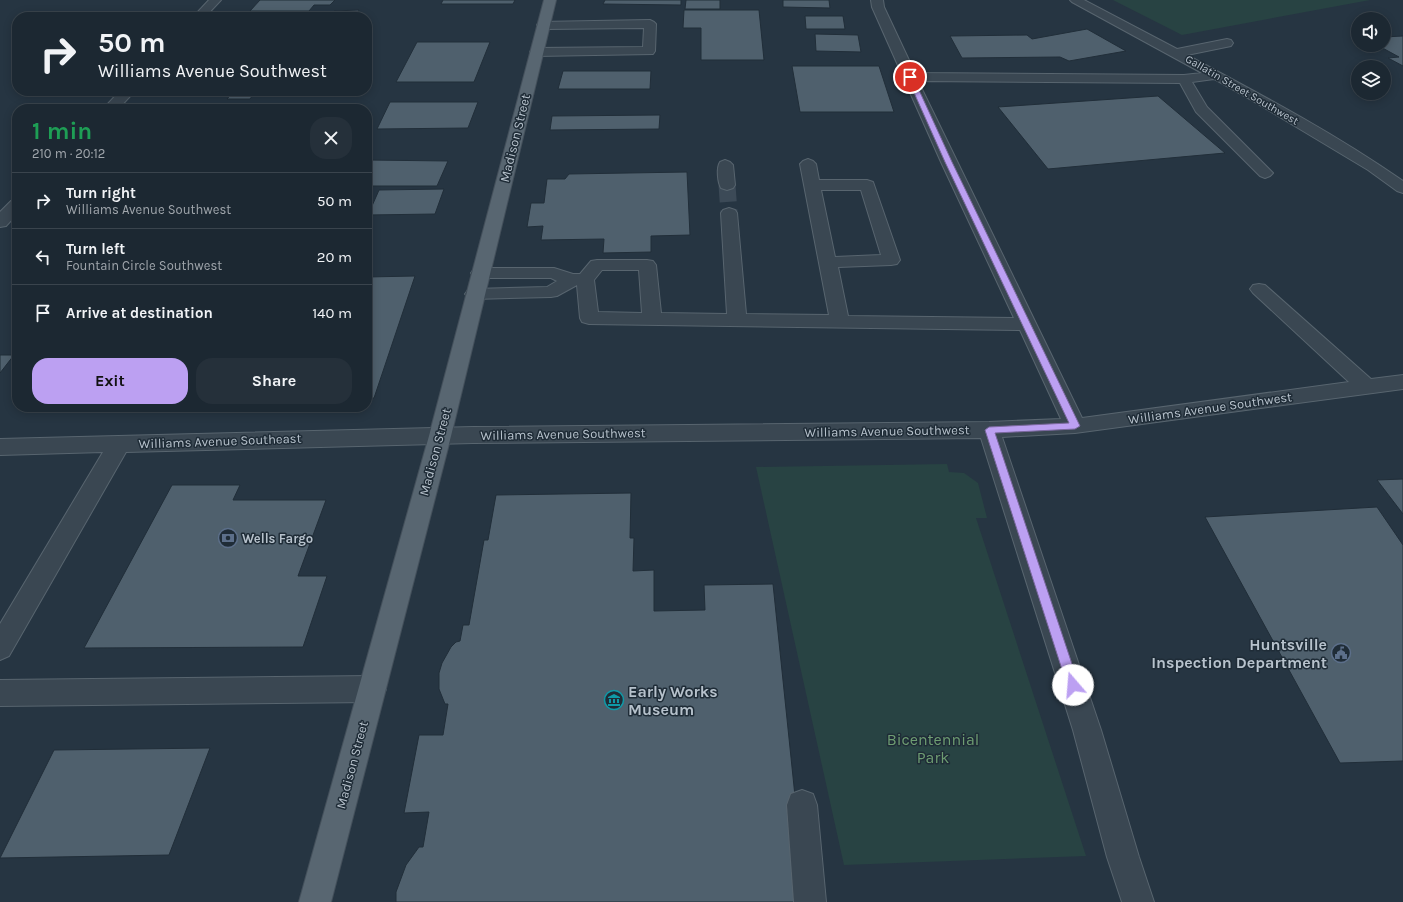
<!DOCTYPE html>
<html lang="en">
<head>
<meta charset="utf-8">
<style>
  :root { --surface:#1c2832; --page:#25303a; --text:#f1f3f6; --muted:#a0a6ac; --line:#3a444d; --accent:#bca0f2 }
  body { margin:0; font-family:Karla,sans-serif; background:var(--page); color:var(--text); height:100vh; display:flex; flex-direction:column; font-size:15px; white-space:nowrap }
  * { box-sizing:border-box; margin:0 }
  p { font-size:13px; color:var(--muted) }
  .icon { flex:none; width:22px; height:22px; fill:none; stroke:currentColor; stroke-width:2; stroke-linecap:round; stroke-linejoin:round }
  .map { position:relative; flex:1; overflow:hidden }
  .details { position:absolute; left:12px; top:104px; width:360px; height:308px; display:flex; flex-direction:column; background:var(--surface); border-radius:16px; box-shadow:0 2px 10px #0003,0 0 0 1px var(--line) }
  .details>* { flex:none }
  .guide { position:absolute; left:12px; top:12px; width:360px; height:84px; border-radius:16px; box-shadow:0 2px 10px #0003,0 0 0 1px var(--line); background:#1c2832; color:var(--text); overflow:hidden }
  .tools { position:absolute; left:1351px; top:12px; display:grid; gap:8px }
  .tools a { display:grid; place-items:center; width:40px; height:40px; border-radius:50%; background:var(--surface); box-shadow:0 2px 10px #0003,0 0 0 1px var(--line); font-size:20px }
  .pin { position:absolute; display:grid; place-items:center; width:34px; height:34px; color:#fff; margin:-17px; border:2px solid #fff; border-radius:50%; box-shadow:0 1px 4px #0007 }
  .me { position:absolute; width:44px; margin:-22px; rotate:342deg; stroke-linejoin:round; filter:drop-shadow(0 0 3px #0008) }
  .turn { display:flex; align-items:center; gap:14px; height:84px; padding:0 20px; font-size:18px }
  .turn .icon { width:52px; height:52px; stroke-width:2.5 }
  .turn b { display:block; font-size:28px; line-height:34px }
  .round { display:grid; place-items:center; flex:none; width:42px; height:42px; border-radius:16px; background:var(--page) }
  .overview { display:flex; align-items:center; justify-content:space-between; height:68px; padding:0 20px }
  h1 { font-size:24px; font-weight:700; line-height:30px; color:#1e9e55 }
  .cta { display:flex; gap:8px; margin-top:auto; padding:8px 20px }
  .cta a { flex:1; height:46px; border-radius:16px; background:var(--accent); color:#111; font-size:16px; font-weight:700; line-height:46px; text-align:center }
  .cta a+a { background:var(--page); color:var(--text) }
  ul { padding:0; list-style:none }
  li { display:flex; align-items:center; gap:12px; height:56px; padding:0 20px; border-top:1px solid var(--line) }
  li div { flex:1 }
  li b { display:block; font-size:15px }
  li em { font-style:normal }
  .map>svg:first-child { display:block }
</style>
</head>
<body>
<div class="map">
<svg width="1403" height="902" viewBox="0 0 1403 902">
  <rect width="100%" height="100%" fill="#263542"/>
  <g fill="#284343">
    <path d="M1113 0H1370L1182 35Z"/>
    <path d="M947 464 949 472 964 473 978 483 987 518H976L1086 856 844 865 756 467Z"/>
  </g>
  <g fill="#4f606d" stroke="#212e39">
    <path d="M260 0H335L330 5H314L309 11H250Z"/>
    <path d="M443 0H515L513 4H441Z"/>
    <path d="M605 0H681V5L603 4Z"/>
    <path d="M686 0H720V9H685Z"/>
    <path d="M783 0H829L830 8 783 7Z"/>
    <path d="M359 10 356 17H330L334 11Z"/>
    <path d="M684 10H759L764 60H701V28H683Z"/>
    <path d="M805 16H843L845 29H806Z"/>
    <path d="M1087 29 1126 51 1069 61 1060 57 962 58 950 36 1027 35 1032 39Z"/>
    <path d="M815 34 858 35 861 52 816 51Z"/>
    <path d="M1403 36V66L1388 58 1399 57 1377 45H1384V37Z"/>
    <path d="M417 42H490L474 82H396Z"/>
    <path d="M792 66H879L894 112H800Z"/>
    <path d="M563 71H651L650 89H558Z"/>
    <path d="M234 91H256L250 99H227Z"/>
    <path d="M1158 96 1225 153 1048 169 998 107Z"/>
    <path d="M390 102H478L468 128 377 129Z"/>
    <path d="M660 115 659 129 550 130 552 116Z"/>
    <path d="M368 160 448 161 437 186H367Z"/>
    <path d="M687 172 690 235 651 236V252L603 253 604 239 541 240 543 226 527 227 531 203H544L547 179H565L569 174Z"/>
    <path d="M444 189 435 214 368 215 379 190Z"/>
    <path d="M415 276 374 398 367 399V277Z"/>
    <path d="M0 355H14L0 373Z"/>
    <path d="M1403 479V514L1377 480Z"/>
    <path d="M172 485H240L233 500H326L298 576H327L303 647 84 648Z"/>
    <path d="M631 493 630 538H634L633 571 654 570V611L705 610 704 585 773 584 806 902H396V892L406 865 419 847H423L429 812 404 813 419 735H443L448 704H445L439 689V673L442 663 451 647 456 642 460 641 463 625H469L484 540H488L496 495Z"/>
    <path d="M1377 507 1403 545V761L1340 763 1205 517Z"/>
    <path d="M210 748 169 855 0 858 54 750Z"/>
  </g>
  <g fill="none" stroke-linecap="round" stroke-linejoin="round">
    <path stroke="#3c4a57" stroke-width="17" stroke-dasharray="17 8" stroke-linecap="butt" d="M727 185 729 213"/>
    <g stroke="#58656f" stroke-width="2">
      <g id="minor">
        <path d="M209 0H221L205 17H193Z"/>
        <path d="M871 0H883L884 7 915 73 1184 75 1202 73 1072 2 1070 0H1084L1177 49 1227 39 1231 40 1233 43 1231 46 1187 55C1260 94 1334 133 1403 181V193L1397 191 1368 170 1253 101 1214 79 1192 82 1207 107 1273 173 1270 176 1265 178 1260 176 1196 112 1180 83 918 81 1082 418 1349 382 1253 293 1250 289 1253 285 1259 284 1265 285 1371 379 1403 375V389L1075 433 1002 437 1101 730 1139 857 1154 902H1122L1107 857 1073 730 981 438 473 443 126 452 9 656 0 660V624L103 452 0 455V439L473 427 989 422 1061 419 1020 330 589 324 582 322 580 318 577 285 557 296 551 297 474 299 468 298 465 294 468 290 474 289 547 287 557 281 551 278H480L474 277 471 273 474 269 480 268H554L573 274H580L591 261 597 260H647L653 261 656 265 661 313 727 314 721 213 723 210 729 208 735 210 737 213 746 314 829 315 800 164 803 161 808 159 813 161 816 164 819 180H867L873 182 900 260 897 264 891 265 838 267 848 316 1014 318 941 162 872 7ZM821 190H861L881 255 835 257ZM602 270H639L642 313 598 312 594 280Z"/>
        <path d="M650 20 654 22 656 24 655 51 653 54 536 56 532 55 530 52 532 49 536 48 643 47 644 28 543 29 539 28 537 25 539 22Z"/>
        <path d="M120 91H135L118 109H103Z"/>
        <path d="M725 160 730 162 733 165 735 185 733 188 727 190 721 188C718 183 716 168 720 162Z"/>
        <path d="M17 199V214L6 226 0 227V212L11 201Z"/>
        <path d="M372 676 382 680 386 689 382 698 372 702 0 706V680Z"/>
        <path d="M802 790 813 794 817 805 826 902H794L787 805 791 794Z"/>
      </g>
    </g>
    <g stroke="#44505b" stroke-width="2">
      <path id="major" d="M544 0H556L451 436 331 902H299L429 436Z"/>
    </g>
    <use href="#minor" fill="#3a4752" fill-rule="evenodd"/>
    <use href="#major" fill="#586671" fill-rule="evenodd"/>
  </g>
  <path fill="#bca0f2" stroke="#7a689d" d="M910 76 913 77 952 162 1080 426 1075 429 995 433 1079 685 1077 689 1073 690 1069 689 1067 685 985 430 989 427 1069 423 945 162 907 77Z"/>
  <defs>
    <g id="bank-ring" transform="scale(1)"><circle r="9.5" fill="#1f2c37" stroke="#5c6f8a" stroke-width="1.5"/><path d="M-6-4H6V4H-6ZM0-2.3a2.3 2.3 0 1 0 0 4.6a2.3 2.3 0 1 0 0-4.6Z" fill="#5c6f8a"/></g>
    <g id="civic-ring" transform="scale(1)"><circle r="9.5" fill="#1f2c37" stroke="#5c6f8a" stroke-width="1.5"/><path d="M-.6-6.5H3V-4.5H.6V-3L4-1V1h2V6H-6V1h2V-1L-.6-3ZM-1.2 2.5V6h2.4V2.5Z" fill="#5c6f8a"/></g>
    <g id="museum-ring" transform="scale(1)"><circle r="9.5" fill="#1f2c37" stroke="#0f9aa8" stroke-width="1.5"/><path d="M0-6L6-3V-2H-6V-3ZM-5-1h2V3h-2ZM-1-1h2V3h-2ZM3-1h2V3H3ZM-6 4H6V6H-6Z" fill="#0f9aa8"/></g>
  </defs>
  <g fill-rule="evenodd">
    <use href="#bank-ring" x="228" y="538"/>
    <use href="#civic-ring" x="1341" y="653"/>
    <use href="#museum-ring" x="614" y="700"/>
  </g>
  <g text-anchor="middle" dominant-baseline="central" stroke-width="3" stroke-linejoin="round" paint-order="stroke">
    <g font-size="11" fill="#b7c2cc" stroke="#1f2c37">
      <text transform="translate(1242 90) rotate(30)">Gallatin Street Southwest</text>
    </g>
    <g font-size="13" fill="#b7c2cc" stroke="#1f2c37">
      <text transform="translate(515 138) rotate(-76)">Madison Street</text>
      <text transform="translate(1210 408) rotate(-8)">Williams Avenue Southwest</text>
      <text transform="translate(887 431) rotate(-1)">Williams Avenue Southwest</text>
      <text transform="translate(563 434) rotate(-1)">Williams Avenue Southwest</text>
      <text transform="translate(220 441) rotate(-2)">Williams Avenue Southeast</text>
      <text transform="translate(435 452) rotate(-75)">Madison Street</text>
      <text transform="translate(352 765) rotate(-75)">Madison Street</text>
    </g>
    <g font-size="13" font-weight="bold" fill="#b7c2cc" stroke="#1f2c37" text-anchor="start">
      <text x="242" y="538">Wells Fargo</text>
    </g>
    <g font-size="16" font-weight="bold" fill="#b7c2cc" stroke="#1f2c37" text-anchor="end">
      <text x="1327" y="644">Huntsville<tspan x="1327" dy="18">Inspection Department</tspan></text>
      <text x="628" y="691" text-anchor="start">Early Works<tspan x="628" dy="18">Museum</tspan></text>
    </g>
    <g font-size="16" fill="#6e9d72" stroke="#1f2c37">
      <text x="933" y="739">Bicentennial<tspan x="933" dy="18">Park</tspan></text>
    </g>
  </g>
</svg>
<div class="tools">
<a><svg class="icon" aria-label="sound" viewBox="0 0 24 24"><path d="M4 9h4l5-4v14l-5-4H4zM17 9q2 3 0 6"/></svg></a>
<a><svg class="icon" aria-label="layers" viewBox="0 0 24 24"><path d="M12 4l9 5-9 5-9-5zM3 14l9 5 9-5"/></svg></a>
</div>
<div class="pin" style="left:910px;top:77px;background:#d93025"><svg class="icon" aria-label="arrive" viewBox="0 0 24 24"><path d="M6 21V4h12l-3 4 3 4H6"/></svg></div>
<svg class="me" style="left:1073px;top:685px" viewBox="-20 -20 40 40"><circle r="19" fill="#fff"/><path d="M0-13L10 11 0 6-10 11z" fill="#bca0f2"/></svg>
<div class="guide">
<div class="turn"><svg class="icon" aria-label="right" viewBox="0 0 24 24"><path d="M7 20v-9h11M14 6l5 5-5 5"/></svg><div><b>50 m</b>Williams Avenue Southwest</div></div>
</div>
<section class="details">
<div class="overview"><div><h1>1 min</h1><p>210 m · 20:12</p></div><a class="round"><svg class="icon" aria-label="close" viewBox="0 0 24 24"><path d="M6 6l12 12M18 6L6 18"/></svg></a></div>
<ul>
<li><svg class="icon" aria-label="right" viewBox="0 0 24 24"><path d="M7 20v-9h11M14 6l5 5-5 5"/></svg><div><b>Turn right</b><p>Williams Avenue Southwest</p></div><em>50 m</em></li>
<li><svg class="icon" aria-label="left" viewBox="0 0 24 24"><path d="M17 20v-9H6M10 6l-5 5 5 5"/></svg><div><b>Turn left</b><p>Fountain Circle Southwest</p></div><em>20 m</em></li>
<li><svg class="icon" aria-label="arrive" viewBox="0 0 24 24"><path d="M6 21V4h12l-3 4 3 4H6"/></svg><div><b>Arrive at destination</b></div><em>140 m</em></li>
</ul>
<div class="cta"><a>Exit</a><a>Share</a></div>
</section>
</div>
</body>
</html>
